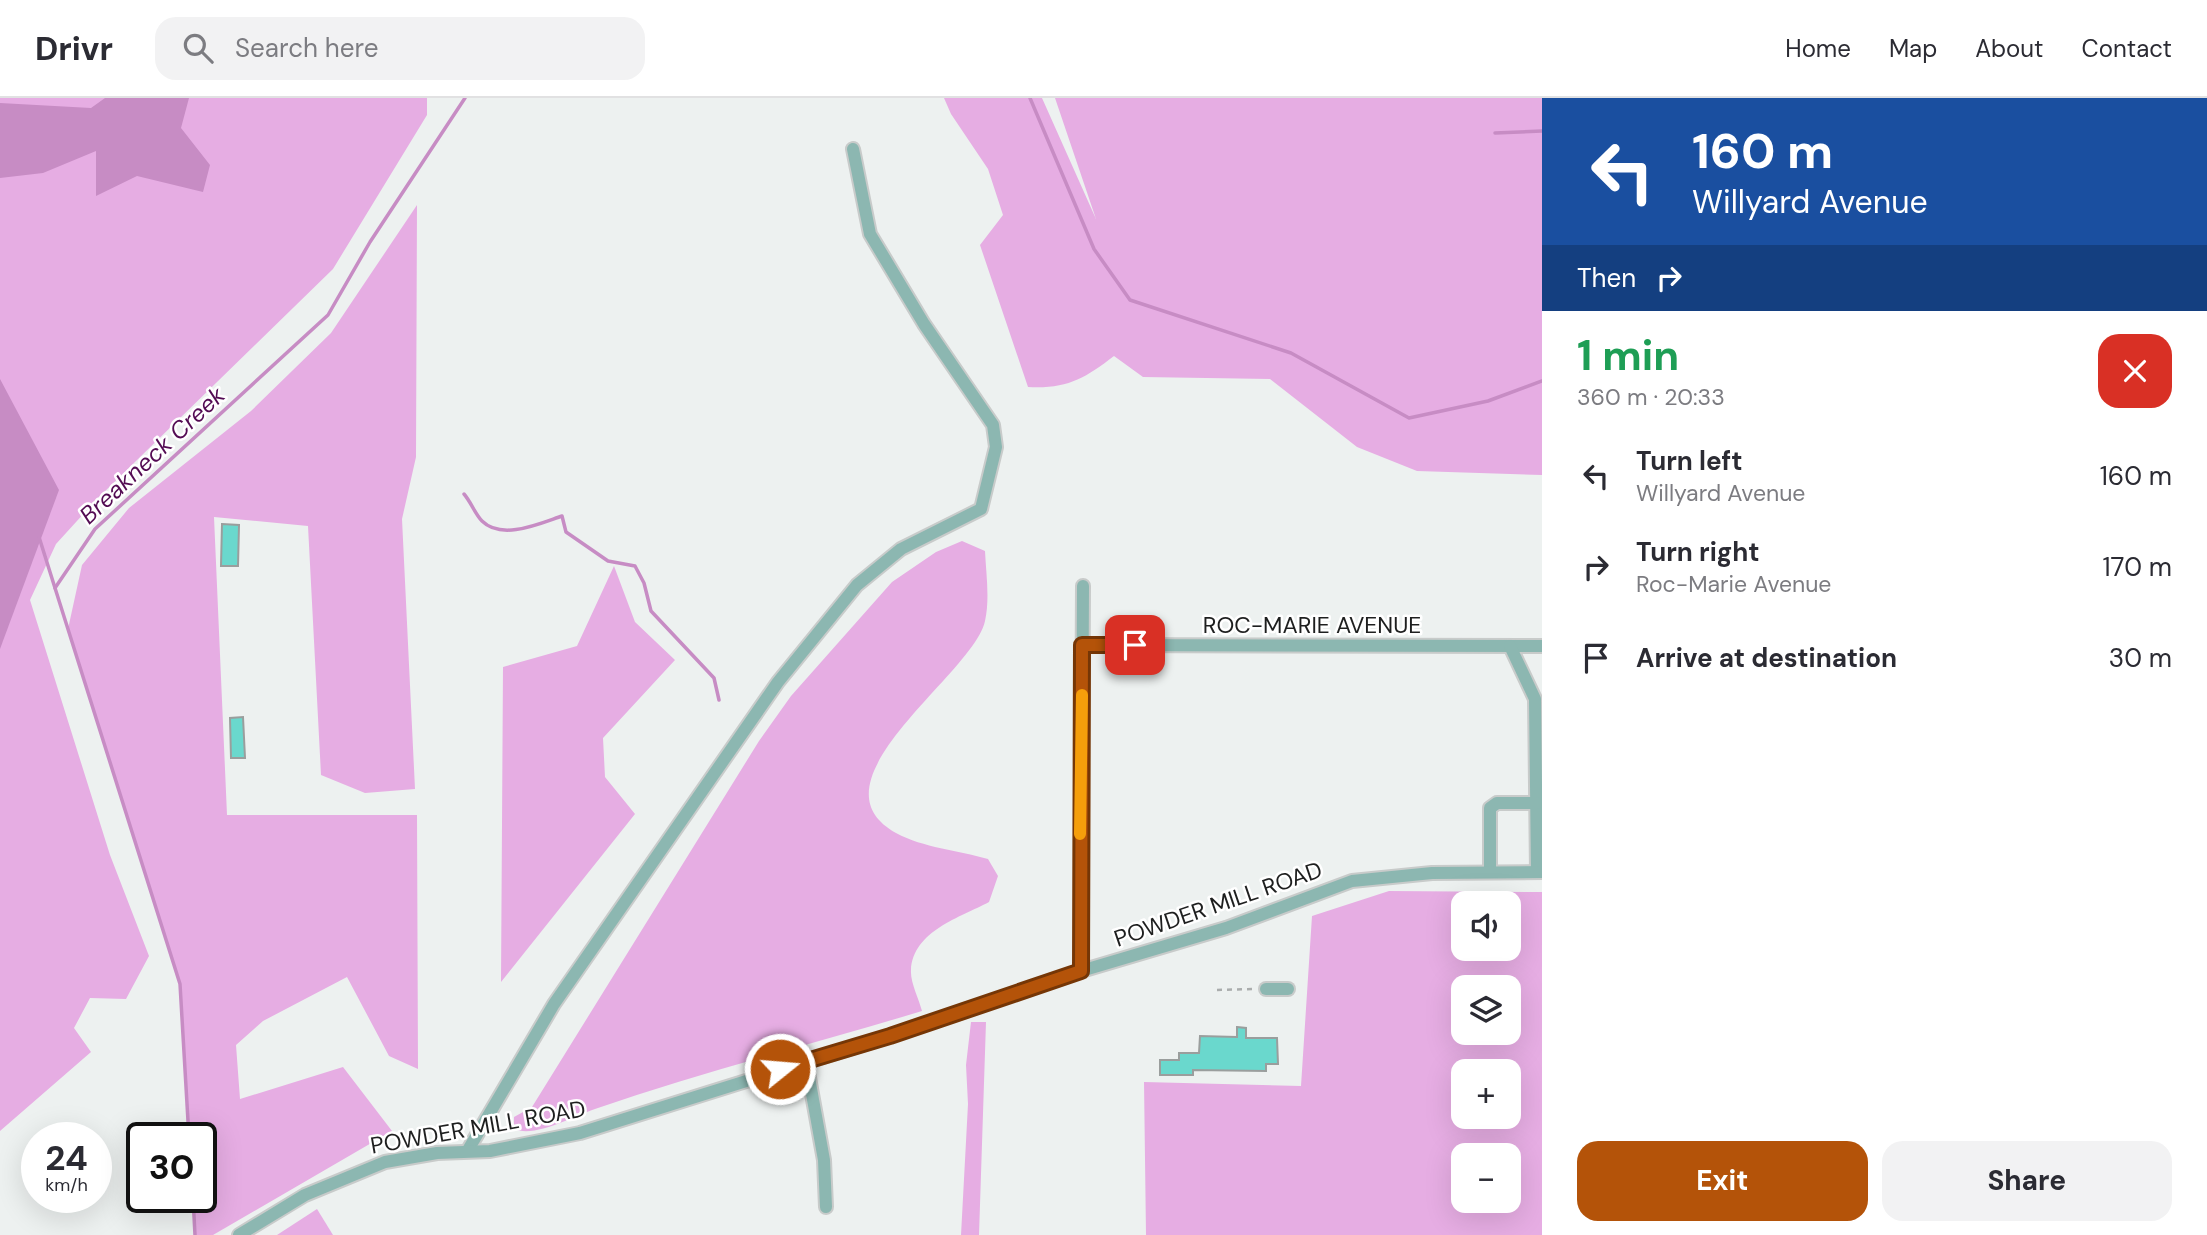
<!DOCTYPE html>
<html lang="en">
<head>
<meta charset="utf-8">
<style>
  :root { --surface:#fff; --page:#f2f2f3; --text:#2b2b33; --muted:#7c7c81; --line:#e1e1e2; --accent:#b45309 }
  body { margin:0; font-family:"DM Sans",sans-serif; background:var(--page); color:var(--text); height:100vh; display:flex; flex-direction:column; font-size:26px; white-space:nowrap }
  * { box-sizing:border-box; margin:0 }
  p { font-size:23px; color:var(--muted) }
  .icon { flex:none; width:38px; height:38px; fill:none; stroke:currentColor; stroke-width:2; stroke-linecap:round; stroke-linejoin:round }
  .map { position:relative; flex:1; overflow:hidden }
  .details { display:flex; flex-direction:column; background:var(--surface); width:665px }
  .details>* { flex:none }
  .banner { background:#1a4fa0; color:#fff; overflow:hidden }
  .buttons { position:absolute; left:1451px; top:793px; display:grid; gap:14px }
  .buttons a { display:grid; place-items:center; width:70px; height:70px; border-radius:14px; background:var(--surface); box-shadow:0 7px 28px #0002; font-size:35px }
  .speed { position:absolute; left:21px; top:1024px; display:flex; gap:14px; font-size:35px; font-weight:700; text-align:center }
  .speed>* { display:grid; place-content:center; width:91px; height:91px; border-radius:50%; background:var(--surface); box-shadow:0 7px 28px #0002; line-height:1 }
  .speed small { font-size:18px; font-weight:400 }
  .speed .limit { border:4px solid #111; border-radius:10px; background:#fff; color:#111 }
  .pin { position:absolute; display:grid; place-items:center; width:60px; height:60px; color:#fff; margin:-30px; border-radius:14px; box-shadow:0 4px 10px #0006 }
  .me { position:absolute; width:77px; margin:-38px; rotate:73deg; stroke-linejoin:round; filter:drop-shadow(0 0 5px #0008) }
  .turn { display:flex; align-items:center; gap:24px; height:147px; padding:0 35px; font-size:32px }
  .turn .icon { width:91px; height:91px; stroke-width:2.5 }
  .turn b { display:block; font-size:49px; line-height:60px }
  .then { display:flex; align-items:center; height:66px; padding:0 35px; background:#0003; gap:14px; font-size:26px }
  .round { display:grid; place-items:center; flex:none; width:74px; height:74px; border-radius:21px; background:var(--page) }
  .overview { display:flex; align-items:center; justify-content:space-between; height:119px; padding:0 35px }
  h1 { font-size:42px; font-weight:700; line-height:52px; color:#1e9e55 }
  .cta { display:flex; gap:14px; margin-top:auto; padding:14px 35px }
  .cta a { flex:1; height:80px; border-radius:21px; background:var(--accent); color:#fff; font-size:28px; font-weight:700; line-height:80px; text-align:center }
  .cta a+a { background:var(--page); color:var(--text) }
  ul { padding:0; list-style:none }
  li { display:flex; align-items:center; gap:21px; height:91px; padding:0 35px }
  li div { flex:1 }
  li b { display:block; font-size:26px }
  li em { font-style:normal }
  header { display:flex; align-items:center; gap:42px; box-sizing:border-box; height:98px; padding:0 35px; background:var(--surface); border-bottom:2px solid var(--line) }
  header strong { font-size:33px }
  nav { display:flex; gap:38px; margin-inline-start:auto; font-size:24px }
  .search { width:490px; height:63px; background:var(--page); display:flex; align-items:center; gap:18px; box-sizing:border-box; padding:0 24px; border-radius:21px; color:var(--muted); font-size:26px }
  main { display:flex; flex:1; min-height:0 }
  .map>svg:first-child { display:block }
</style>
</head>
<body>
<header>
<strong>Drivr</strong>
<div class="search"><svg class="icon" aria-label="search" viewBox="0 0 24 24"><circle cx="10" cy="10" r="6"/><path d="M15 15l6 6"/></svg>Search here</div>
<nav><a>Home</a><a>Map</a><a>About</a><a>Contact</a></nav>
</header>
<main>
<div class="map">
<svg width="1542" height="1137" viewBox="0 0 1542 1137">
  <rect width="100%" height="100%" fill="#edf1f0"/>
  <g fill="#e6ade3" fill-rule="evenodd">
    <path d="M0 0H427V17L333 171 97 401 56 446 30 502 110 757 149 858 126 901 90 900 74 930 91 954 0 1033Z"/>
    <path d="M944 0H1042L1096 121 1055 0H1542V377L1417 373 1357 349 1270 281 1143 279 1114 258C1084 281 1067 291 1028 289L980 147 1003 117 988 71 951 16Z"/>
    <path d="M417 107 416 359 402 421 415 691 365 695 321 677 308 428 214 419 227 717H417L418 971 389 958 347 879 263 923 236 947 240 1001 343 969 392 1033 213 1137H195L193 1099H201V1040L189 1039 180 886 68 531 82 467 129 410 251 313 331 235Z"/>
    <path d="M962 443 985 453C986 475 990 501 985 523 974 576 804 684 896 735 924 750 957 752 988 761L998 778 989 804C961 819 913 833 911 872 910 884 919 901 922 913 814 946 702 974 595 1011 573 1018 536 1040 514 1031V1019L532 1009 759 643 791 598 892 484 936 454Z"/>
    <path d="M614 468 635 524 675 562 603 640 605 679 635 716 501 884 503 569 577 548Z"/>
    <path d="M1389 793 1542 794V1137H1146L1144 984 1301 988 1312 818ZM1508 805V850H1463V805ZM1508 889V934H1463V889ZM1508 973V1018H1463V973ZM1508 1057V1102H1463V1057Z"/>
    <path d="M971 924H986L979 1137H961L968 1006 966 967Z"/>
    <path d="M317 1111 333 1137H277Z"/>
  </g>
  <g fill="#c78cc4">
    <path d="M105 0H189L181 30 210 67 203 94 137 78 96 98V53L43 75 0 80V5L91 10Z"/>
    <path d="M0 281 59 392 0 551Z"/>
  </g>
  <g fill="none" stroke-linecap="round" stroke-linejoin="round">
    <g stroke="#c78cc4" stroke-width="3.5">
      <path d="M1030 0 1094 151 1130 202 1291 255 1409 320 1488 303 1542 283"/>
      <path d="M1495 35 1542 33"/>
      <path d="M464 396C471 404 475 416 482 423 502 443 541 425 562 418L566 434 608 463 635 468 644 485 651 513 714 580 719 602"/>
      <path d="M39 439 55 490"/>
      <path d="M189 1040 180 886 55 490 95 431 328 217 370 144 465 0"/>
      <path d="M193 1099 195 1137"/>
    </g>
  </g>
  <g fill="#6ad8cd" stroke="#9a9e9d" stroke-width="2">
    <path d="M222 426 239 427 238 468H221Z"/>
    <path d="M243 619 245 660H231L230 620Z"/>
    <path d="M1237 929 1246 930V940H1277L1278 966H1266V973L1193 972V977H1160V962H1179V955H1199L1200 938 1237 939Z"/>
  </g>
  <g fill="none" stroke-linecap="round" stroke-linejoin="round">
    <g stroke="#c8cbca" stroke-width="16">
      <g id="minor">
        <path d="M1082 547 1542 548"/>
        <path d="M1510 548 1535 601 1537 774"/>
        <path d="M1490 774V710L1497 705H1536"/>
        <path d="M1081 873 1083 488"/>
        <path d="M1266 891H1288"/>
        <path d="M806 963 824 1062 826 1109"/>
        <path d="M468 1052 554 906 778 584 857 487 901 451 981 411 996 349 993 327 924 226 870 136 853 51"/>
        <path d="M239 1137 305 1097 385 1064 437 1055 490 1053 580 1035 890 938 1081 873 1226 830 1352 783 1432 775 1542 774"/>
      </g>
    </g>
    <path stroke="#aaadad" stroke-width="2.5" stroke-dasharray="5 5" stroke-linecap="butt" d="M1217 892 1256 891"/>
    <use href="#minor" stroke="#8cb7b1" stroke-width="12"/>
  </g>
  <g fill="none" stroke-linecap="round" stroke-linejoin="round">
    <g stroke="#753606" stroke-width="18">
      <path id="route" d="M780 971 890 938 1081 873 1082 547H1135"/>
    </g>
    <use href="#route" stroke="#b45309" stroke-width="12"/>
    <path stroke="#f59e0b" stroke-width="12" d="M1080 736 1082 597"/>
  </g>
  <g text-anchor="middle" dominant-baseline="central" stroke-width="5" stroke-linejoin="round" paint-order="stroke">
    <g font-size="23" fill="#1e1f1f" stroke="#fff">
      <text x="1312" y="527">ROC-MARIE AVENUE</text>
      <text transform="translate(1218 806) rotate(-19)">POWDER MILL ROAD</text>
      <text transform="translate(478 1029) rotate(-10)">POWDER MILL ROAD</text>
    </g>
    <g font-size="24" font-style="italic" fill="#530b53" stroke="#fff">
      <text transform="translate(152 357) rotate(-43)">Breakneck Creek</text>
    </g>
  </g>
</svg>
<div class="buttons">
<a><svg class="icon" aria-label="sound" viewBox="0 0 24 24"><path d="M4 9h4l5-4v14l-5-4H4zM17 9q2 3 0 6"/></svg></a>
<a><svg class="icon" aria-label="layers" viewBox="0 0 24 24"><path d="M12 4l9 5-9 5-9-5zM3 14l9 5 9-5"/></svg></a>
<a>+</a>
<a>−</a>
</div>
<div class="speed"><div>24<small>km/h</small></div><div class="limit">30</div></div>
<div class="pin" style="left:1135px;top:547px;background:#d93025"><svg class="icon" aria-label="arrive" viewBox="0 0 24 24"><path d="M6 21V4h12l-3 4 3 4H6"/></svg></div>
<svg class="me" style="left:780px;top:971px" viewBox="-20 -20 40 40"><circle r="17" fill="#b45309" stroke="#fff" stroke-width="3"/><path d="M0-11L8 9 0 5-8 9z" fill="#fff"/></svg>
</div>
<section class="details">
<div class="banner">
<div class="turn"><svg class="icon" aria-label="left" viewBox="0 0 24 24"><path d="M17 20v-9H6M10 6l-5 5 5 5"/></svg><div><b>160 m</b>Willyard Avenue</div></div>
<div class="then">Then<svg class="icon" aria-label="right" viewBox="0 0 24 24"><path d="M7 20v-9h11M14 6l5 5-5 5"/></svg></div>
</div>
<div class="overview"><div><h1>1 min</h1><p>360 m · 20:33</p></div><a class="round" style="background:#d93025;color:#fff"><svg class="icon" aria-label="close" viewBox="0 0 24 24"><path d="M6 6l12 12M18 6L6 18"/></svg></a></div>
<ul>
<li><svg class="icon" aria-label="left" viewBox="0 0 24 24"><path d="M17 20v-9H6M10 6l-5 5 5 5"/></svg><div><b>Turn left</b><p>Willyard Avenue</p></div><em>160 m</em></li>
<li><svg class="icon" aria-label="right" viewBox="0 0 24 24"><path d="M7 20v-9h11M14 6l5 5-5 5"/></svg><div><b>Turn right</b><p>Roc-Marie Avenue</p></div><em>170 m</em></li>
<li><svg class="icon" aria-label="arrive" viewBox="0 0 24 24"><path d="M6 21V4h12l-3 4 3 4H6"/></svg><div><b>Arrive at destination</b></div><em>30 m</em></li>
</ul>
<div class="cta"><a>Exit</a><a>Share</a></div>
</section>
</main>
</body>
</html>
